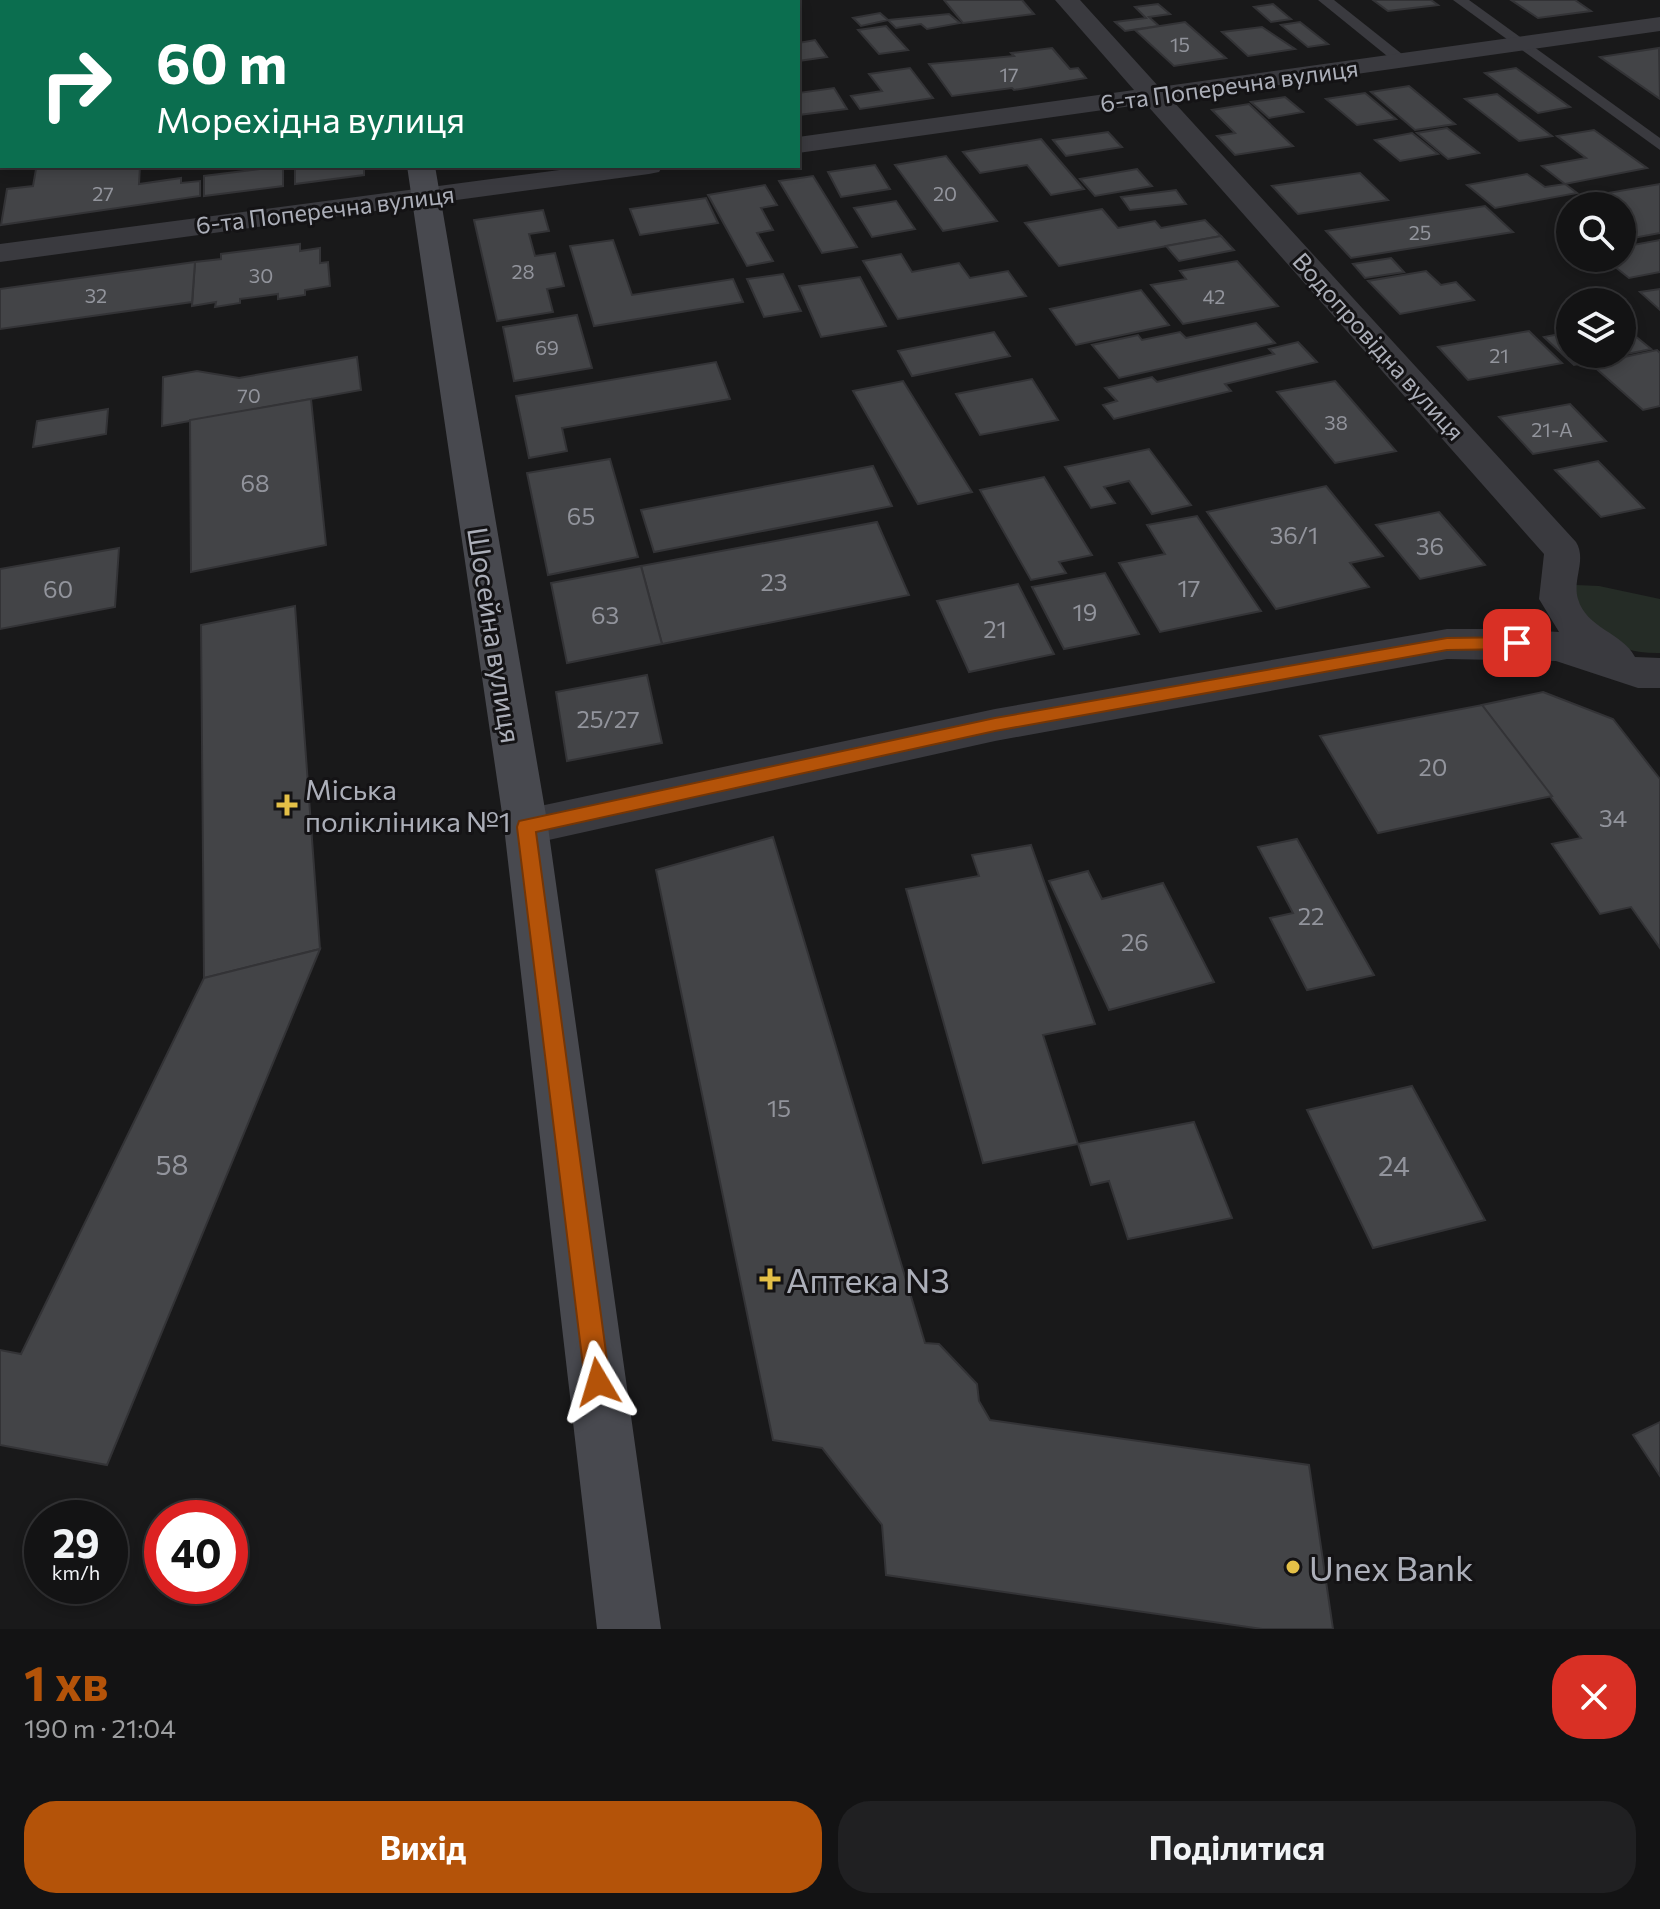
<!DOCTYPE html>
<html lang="uk">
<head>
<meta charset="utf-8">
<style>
  :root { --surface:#131314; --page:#202022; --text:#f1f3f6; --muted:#9d9ea0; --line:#323234; --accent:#b45309 }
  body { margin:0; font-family:Commissioner,sans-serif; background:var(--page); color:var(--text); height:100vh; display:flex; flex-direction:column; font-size:30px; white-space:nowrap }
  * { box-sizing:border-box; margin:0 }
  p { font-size:26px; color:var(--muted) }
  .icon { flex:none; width:44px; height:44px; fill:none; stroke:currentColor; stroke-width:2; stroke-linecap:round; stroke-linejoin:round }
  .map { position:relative; height:1629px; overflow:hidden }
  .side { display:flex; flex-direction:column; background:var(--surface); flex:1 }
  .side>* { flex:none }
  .banner { position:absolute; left:0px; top:0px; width:800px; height:168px; box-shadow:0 4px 12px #0003,0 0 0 2px var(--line); background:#0b6e4f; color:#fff; overflow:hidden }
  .fabs { position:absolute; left:1556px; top:192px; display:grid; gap:16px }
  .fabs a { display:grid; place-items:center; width:80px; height:80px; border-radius:50%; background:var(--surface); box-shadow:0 4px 12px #0003,0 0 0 2px var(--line); font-size:40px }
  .speed { position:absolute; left:24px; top:1500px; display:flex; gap:16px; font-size:40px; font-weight:700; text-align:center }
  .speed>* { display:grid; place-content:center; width:104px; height:104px; border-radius:50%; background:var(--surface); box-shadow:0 4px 12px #0003,0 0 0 2px var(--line); line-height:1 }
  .speed small { font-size:20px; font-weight:400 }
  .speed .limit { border:12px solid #d22; background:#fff; color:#111 }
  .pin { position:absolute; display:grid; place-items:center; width:68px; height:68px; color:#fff; margin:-34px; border-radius:16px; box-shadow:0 4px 12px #0006 }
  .me { position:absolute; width:88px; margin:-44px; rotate:353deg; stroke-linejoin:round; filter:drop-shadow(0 0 6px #0008) }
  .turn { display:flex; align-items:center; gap:28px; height:168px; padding:0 24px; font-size:36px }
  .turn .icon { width:104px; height:104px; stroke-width:2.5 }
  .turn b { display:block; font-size:56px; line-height:68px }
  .round { display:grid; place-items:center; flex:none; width:84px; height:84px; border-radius:32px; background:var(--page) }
  .head { display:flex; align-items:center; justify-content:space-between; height:136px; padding:0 24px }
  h1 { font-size:48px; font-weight:700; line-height:60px; color:var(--accent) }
  .cta { display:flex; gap:16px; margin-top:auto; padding:16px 24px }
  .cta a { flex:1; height:92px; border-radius:32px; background:var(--accent); color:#fff; font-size:32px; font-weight:700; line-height:92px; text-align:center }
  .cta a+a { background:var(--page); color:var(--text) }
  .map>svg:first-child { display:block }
</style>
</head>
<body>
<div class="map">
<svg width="1660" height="1629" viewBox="0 0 1660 1629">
  <rect width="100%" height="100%" fill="#19191a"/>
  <path fill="#252c26" d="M1576 585 1599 586 1660 599V653C1610 654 1599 632 1569 598Z"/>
  <g fill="#434447" stroke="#333336" stroke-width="2">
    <path d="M944 0H1022L1034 14 963 23Z"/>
    <path d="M1373 0H1431L1438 5 1388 11Z"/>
    <path d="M1511 0H1575L1591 11 1538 18Z"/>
    <path d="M1158 4 1170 14 1149 17 1159 26 1125 31 1115 22 1146 18 1135 7Z"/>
    <path d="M1273 4 1291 19 1271 22 1254 7Z"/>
    <path d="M880 13 888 20 949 14 960 23 927 29 921 24 896 28 888 20 861 26 853 18Z"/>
    <path d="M1185 22 1226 58 1174 66 1135 30Z"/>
    <path d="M1300 22 1328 44 1308 47 1281 25Z"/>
    <path d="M886 26 908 50 879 54 858 30Z"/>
    <path d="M1262 27 1295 49 1248 56 1222 32Z"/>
    <path d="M815 40 827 57 798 61V43Z"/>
    <path d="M1052 48 1070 69 1078 68 1086 78 1014 90 1012 88 952 96 929 64 1014 56 1011 53Z"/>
    <path d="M1659 48 1660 99 1600 57Z"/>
    <path d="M910 68 933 98 860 109 851 96 882 91 869 74Z"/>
    <path d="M1516 68 1570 107 1538 113 1485 73Z"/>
    <path d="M1409 86 1455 124 1415 130 1371 92Z"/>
    <path d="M834 88 847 109 798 115V93Z"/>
    <path d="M1365 93 1396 119 1357 125 1326 99Z"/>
    <path d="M1497 94 1552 136 1519 141 1465 99Z"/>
    <path d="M1285 97 1303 112 1269 118 1251 102Z"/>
    <path d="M1249 104 1293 146 1235 155 1217 136 1235 133 1212 110Z"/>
    <path d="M1447 128 1479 153 1448 159 1417 133Z"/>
    <path d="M1594 130 1647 168 1565 184 1542 166 1586 158 1557 136Z"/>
    <path d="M1108 132 1122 147 1066 156 1053 140Z"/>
    <path d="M1412 133 1438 154 1400 161 1375 140Z"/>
    <path d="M1041 139 1084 189 1051 195 1027 165 980 173 963 152Z"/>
    <path d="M946 156 997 221 943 231 895 165Z"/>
    <path d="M875 165 890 189 841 197 828 172Z"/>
    <path d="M54 166H140L139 184 181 178V183L200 181V196L1 225 7 189 33 186 36 169Z"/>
    <path d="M283 166V186L204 196V176Z"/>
    <path d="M295 166H364V175L295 184Z"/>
    <path d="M1137 169 1152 186 1095 196 1080 179Z"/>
    <path d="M1360 173 1388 200 1298 214 1272 186Z"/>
    <path d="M1527 174 1545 187 1565 184 1577 193 1495 208 1467 185Z"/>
    <path d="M813 176 857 247 822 253 779 181Z"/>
    <path d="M1660 184V233L1628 239 1622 234V214L1626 213 1622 206H1617L1602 194Z"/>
    <path d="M765 185 777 205 761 208 773 230 757 233 773 261 747 266 708 195Z"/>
    <path d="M1176 190 1186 204 1130 210 1121 197Z"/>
    <path d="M706 198 718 223 640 235 630 209Z"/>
    <path d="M896 201 915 229 872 237 854 208Z"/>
    <path d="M1485 206 1513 232 1351 258 1326 231Z"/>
    <path d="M1102 209 1118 228 1155 221 1161 228 1205 220 1221 236 1059 266 1025 223Z"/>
    <path d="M543 210 549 231 529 234 535 256 555 253 564 286 547 289 553 312 497 321 474 220Z"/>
    <path d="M1221 236 1234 250 1179 261 1166 246Z"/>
    <path d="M613 240 632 295 733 279 743 302 594 326 570 246Z"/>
    <path d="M1660 240V272L1629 278 1604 258H1622V247Z"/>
    <path d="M300 244V251L320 248V263L328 262 330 286 305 290V295L278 299V294L240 299V303L215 307 216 302 192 306 195 262 221 259V254Z"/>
    <path d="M901 254 912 272 959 263 970 278 1008 271 1026 296 898 319 863 261Z"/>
    <path d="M1391 258 1404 272 1365 278 1353 264Z"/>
    <path d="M1237 261 1278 306 1183 324 1151 285 1186 279 1180 271Z"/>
    <path d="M195 262 192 302 0 329V289Z"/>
    <path d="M1426 271 1441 285 1456 282 1474 300 1400 314 1368 281Z"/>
    <path d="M783 274 801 311 764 317 747 279Z"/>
    <path d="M860 277 886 326 821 337 799 286Z"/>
    <path d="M1660 289V310L1640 292Z"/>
    <path d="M1141 290 1169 325 1076 345 1050 309Z"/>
    <path d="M577 315 592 368 514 381 503 327Z"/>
    <path d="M1256 323 1275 343 1119 378 1092 345 1138 335 1142 340 1180 332 1186 338Z"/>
    <path d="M1529 331 1562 363 1468 380 1438 347Z"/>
    <path d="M994 332 1010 356 912 376 898 351Z"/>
    <path d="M1570 332V354H1622V337L1634 335 1651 349 1574 365 1544 337Z"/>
    <path d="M1298 342 1317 362 1225 384 1231 391 1114 419 1103 405 1117 401 1105 388 1152 377 1157 382 1274 354 1269 349Z"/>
    <path d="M1657 350 1660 353V406L1643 410 1591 364Z"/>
    <path d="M357 357 361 390 162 426 163 377 197 371 239 378Z"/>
    <path d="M716 362 730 399 562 428 567 451 529 458 516 396Z"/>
    <path d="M1032 379 1058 420 980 435 956 394Z"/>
    <path d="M903 381 972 492 918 504 853 391Z"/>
    <path d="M1335 381 1396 451 1335 463 1277 392Z"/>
    <path d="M311 399 326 545 191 572 190 420Z"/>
    <path d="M1570 404 1606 441 1533 454 1499 417Z"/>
    <path d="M108 409 106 434 33 447 37 421Z"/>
    <path d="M1149 449 1191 505 1152 514 1129 481 1104 487 1115 503 1091 508 1065 467Z"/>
    <path d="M610 459 638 557 548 575 527 473Z"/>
    <path d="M1598 461 1644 508 1601 517 1555 470Z"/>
    <path d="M873 466 892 506 654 552 641 510Z"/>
    <path d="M1044 477 1092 555 1059 562 1066 573 1031 580 980 490Z"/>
    <path d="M1326 486 1383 556 1350 563 1369 587 1276 609 1207 512Z"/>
    <path d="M1439 512 1485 565 1420 579 1376 525Z"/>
    <path d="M1197 516 1261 611 1160 632 1119 563 1165 554 1147 525Z"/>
    <path d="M877 522 909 595 662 644 641 566Z"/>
    <path d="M119 548 115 607 0 629V569Z"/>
    <path d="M641 566 662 644 567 663 551 583Z"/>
    <path d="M1105 573 1139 634 1064 649 1032 587Z"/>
    <path d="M1018 584 1054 654 969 672 937 601Z"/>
    <path d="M295 606 320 949 204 978 201 625Z"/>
    <path d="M647 675 662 743 567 761 556 692Z"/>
    <path d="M1543 692 1613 719 1660 779V948L1631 907 1600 914 1552 844 1581 838 1482 705Z"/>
    <path d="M1482 705 1552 796 1378 833 1320 736Z"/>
    <path d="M773 837 925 1343 939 1344 977 1384 979 1401 990 1420 1309 1465 1333 1629H1262L886 1575 882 1525 822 1448 773 1440 656 870Z"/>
    <path d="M1297 839 1374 975 1307 990 1270 918 1293 913 1258 847Z"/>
    <path d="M1031 845 1095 1024 1043 1035 1078 1144 983 1163 906 889 979 876 972 855Z"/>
    <path d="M1088 871 1102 899 1163 883 1214 982 1109 1010 1049 881Z"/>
    <path d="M320 949 107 1465 0 1445V1350L21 1354 204 978Z"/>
    <path d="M1412 1086 1485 1220 1373 1248 1307 1110Z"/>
    <path d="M1194 1122 1232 1218 1128 1239 1109 1181 1091 1185 1078 1144Z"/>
    <path d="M1660 1422V1476L1633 1435Z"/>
  </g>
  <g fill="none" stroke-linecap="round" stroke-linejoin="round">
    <g fill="#3a3a3f" fill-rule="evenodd">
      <path d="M1318 0H1334L1407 58V64H1397Z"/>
      <path d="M1453 0H1469L1660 138V150Z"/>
    </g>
    <g fill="#3a3a3f" fill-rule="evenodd">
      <path d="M1055 0H1080L1159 87 1660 17V31L1172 100 1576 542C1587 560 1572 579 1578 599 1586 628 1623 633 1635 657L1660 658V688H1638L1556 661 1447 659 995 741 526 845 510 840 504 827 510 814 526 809 995 709 1447 629H1509L1559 632 1539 599 1544 554 1146 104 798 153V137L1134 90Z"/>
      <path d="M590 166H663L659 172 649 174 0 262V244Z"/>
    </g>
    <g fill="#48494f" fill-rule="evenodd">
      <path d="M383 0H407L408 2H384Z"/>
      <path d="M407 166H435L548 827 661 1629H597L504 827Z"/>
    </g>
  </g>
  <path fill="#b45309" stroke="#753606" stroke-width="2" d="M1517 637 1525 643 1517 649 1447 650 995 731 536 832 610 1382 606 1391 598 1394 589 1391 585 1382 517 827 519 821 995 718 1447 638Z"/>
  <g fill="#e4c047" stroke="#141315" stroke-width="3">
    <path d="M283 793h8v8h8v8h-8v8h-8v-8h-8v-8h8z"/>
    <path d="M766 1267h8v8h8v8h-8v8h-8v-8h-8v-8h8z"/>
    <circle cx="1293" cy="1567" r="8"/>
  </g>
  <g text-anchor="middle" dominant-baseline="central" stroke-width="6" stroke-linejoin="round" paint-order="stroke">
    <g font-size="20" fill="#92949c">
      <text x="1180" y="44">15</text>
      <text x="1009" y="74">17</text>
      <text x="103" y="193">27</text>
      <text x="945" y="193">20</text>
      <text x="1420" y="232">25</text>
      <text x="523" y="271">28</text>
      <text x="261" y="275">30</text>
      <text x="96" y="295">32</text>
      <text x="1214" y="296">42</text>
      <text x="547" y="347">69</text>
      <text x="1499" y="355">21</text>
      <text x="249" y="395">70</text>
      <text x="1336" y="422">38</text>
      <text x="1552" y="429">21-А</text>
    </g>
    <g font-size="24" fill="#acafb9" stroke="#141315">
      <text transform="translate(1229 85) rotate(-8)">6-та Поперечна вулиця</text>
      <text transform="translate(325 209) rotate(-7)">6-та Поперечна вулиця</text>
      <text transform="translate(1379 346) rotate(48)">Водопровідна вулиця</text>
    </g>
    <g font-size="24" fill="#92949c">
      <text x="255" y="482">68</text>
      <text x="581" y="515">65</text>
      <text x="1294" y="534">36/1</text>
      <text x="1430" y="545">36</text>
      <text x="774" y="581">23</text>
      <text x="1189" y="587">17</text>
      <text x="58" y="588">60</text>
      <text x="1085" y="611">19</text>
      <text x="605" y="614">63</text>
      <text x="995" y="628">21</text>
      <text x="608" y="718">25/27</text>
      <text x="1433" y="766">20</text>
      <text x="1613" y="817">34</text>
      <text x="1311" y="915">22</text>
      <text x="1135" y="941">26</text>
      <text x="779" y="1107">15</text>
    </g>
    <g font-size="28" fill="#acafb9" stroke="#141315">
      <text transform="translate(495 635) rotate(81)">Шосейна вулиця</text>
    </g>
    <g font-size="28" fill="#acafb9" stroke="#141315" text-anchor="start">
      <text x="305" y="789">Міська<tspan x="305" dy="32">полікліника №1</tspan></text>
    </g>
    <g font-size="28" fill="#92949c">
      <text x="172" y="1164">58</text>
      <text x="1394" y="1165">24</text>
    </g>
    <g font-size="34" fill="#acafb9" stroke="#141315" text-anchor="start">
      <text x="786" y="1279">Аптека N3</text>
      <text x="1309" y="1567">Unex Bank</text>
    </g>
  </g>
</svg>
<div class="fabs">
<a><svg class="icon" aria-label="search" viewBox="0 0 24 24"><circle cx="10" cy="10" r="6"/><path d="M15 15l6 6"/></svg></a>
<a><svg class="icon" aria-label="layers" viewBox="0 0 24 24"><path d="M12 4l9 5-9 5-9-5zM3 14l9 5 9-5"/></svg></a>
</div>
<div class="speed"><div>29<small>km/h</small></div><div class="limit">40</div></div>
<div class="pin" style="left:1517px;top:643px;background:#d93025"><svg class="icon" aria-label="arrive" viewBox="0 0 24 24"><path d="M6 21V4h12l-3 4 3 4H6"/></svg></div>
<svg class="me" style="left:598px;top:1382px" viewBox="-20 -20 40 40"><path d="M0-17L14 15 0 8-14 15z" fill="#b45309" stroke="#fff" stroke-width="4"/></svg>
<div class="banner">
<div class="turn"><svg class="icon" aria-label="right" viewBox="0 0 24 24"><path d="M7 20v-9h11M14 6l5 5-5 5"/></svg><div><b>60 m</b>Морехідна вулиця</div></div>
</div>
</div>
<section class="side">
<div class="head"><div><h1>1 хв</h1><p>190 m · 21:04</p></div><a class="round" style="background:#d93025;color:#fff"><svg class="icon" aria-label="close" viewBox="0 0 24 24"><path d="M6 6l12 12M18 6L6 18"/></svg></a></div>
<div class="cta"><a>Вихід</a><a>Поділитися</a></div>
</section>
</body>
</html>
